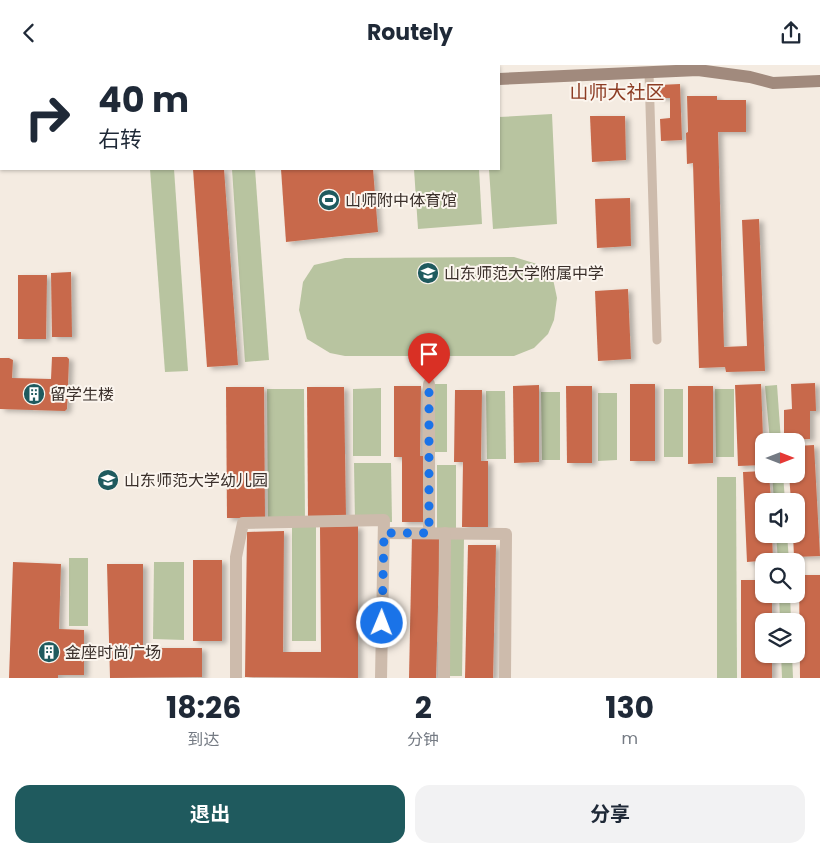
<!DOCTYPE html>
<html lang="zh">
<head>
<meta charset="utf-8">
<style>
  :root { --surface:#fff; --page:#f2f2f3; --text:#1f2937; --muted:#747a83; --accent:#1f5a5e }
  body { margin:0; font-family:Poppins,"Noto Sans SC",sans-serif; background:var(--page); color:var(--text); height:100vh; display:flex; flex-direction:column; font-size:19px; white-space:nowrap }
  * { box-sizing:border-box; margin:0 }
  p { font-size:16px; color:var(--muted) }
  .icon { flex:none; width:28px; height:28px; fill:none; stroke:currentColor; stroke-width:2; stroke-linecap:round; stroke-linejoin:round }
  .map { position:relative; height:613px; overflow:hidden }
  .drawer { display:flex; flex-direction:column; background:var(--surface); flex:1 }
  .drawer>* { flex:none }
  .hud { position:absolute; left:0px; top:0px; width:500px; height:105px; box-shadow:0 1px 4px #0004; background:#fff; color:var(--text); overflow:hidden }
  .needle { width:32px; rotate:90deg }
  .buttons { position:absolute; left:755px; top:368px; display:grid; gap:10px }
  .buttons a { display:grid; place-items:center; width:50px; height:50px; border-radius:10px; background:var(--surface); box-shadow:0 1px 4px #0004; font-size:25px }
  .pin { position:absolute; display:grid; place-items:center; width:42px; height:42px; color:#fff; margin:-51px -21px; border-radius:50% 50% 50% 0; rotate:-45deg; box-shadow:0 0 5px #0007 }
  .pin .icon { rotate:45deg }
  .me { position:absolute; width:55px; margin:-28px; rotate:1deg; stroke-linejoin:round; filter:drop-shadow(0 0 4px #0008) }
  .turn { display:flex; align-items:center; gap:18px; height:105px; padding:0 15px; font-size:22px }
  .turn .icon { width:65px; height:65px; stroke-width:2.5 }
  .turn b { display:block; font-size:35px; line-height:42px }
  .eta { display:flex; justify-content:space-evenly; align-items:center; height:85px; text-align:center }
  .eta b { font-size:30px; font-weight:700; line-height:35px }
  .action { display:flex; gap:10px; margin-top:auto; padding:10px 15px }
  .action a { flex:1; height:58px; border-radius:15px; background:var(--accent); color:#fff; font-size:20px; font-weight:700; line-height:58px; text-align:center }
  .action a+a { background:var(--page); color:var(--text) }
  header { display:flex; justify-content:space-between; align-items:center; height:65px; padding:0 15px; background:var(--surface); font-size:22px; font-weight:700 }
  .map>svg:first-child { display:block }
</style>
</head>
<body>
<header><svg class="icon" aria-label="back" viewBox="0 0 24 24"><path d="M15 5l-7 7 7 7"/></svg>Routely<svg class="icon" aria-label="share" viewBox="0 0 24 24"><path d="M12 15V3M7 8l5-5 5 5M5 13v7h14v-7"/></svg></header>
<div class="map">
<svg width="820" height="613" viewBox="0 0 820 613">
  <defs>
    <filter id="shadow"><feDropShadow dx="4.5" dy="2.5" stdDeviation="2.5" flood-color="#0004"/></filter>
  </defs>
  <rect width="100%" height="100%" fill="#f4ebe1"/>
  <g fill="#b8c4a0">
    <path d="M552 49 557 159 493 164 489 104H499V52Z"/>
    <path d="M150 104H174L188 306 165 307Z"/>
    <path d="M232 104H255L269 295 245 297Z"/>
    <path d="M414 104H479L482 159 418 164Z"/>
    <path d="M514 192 537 199 553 214 557 233 554 255 548 269 534 283 514 291H345L330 288 307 274 299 245 303 217 314 200 345 193Z"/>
    <path d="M428 319H447V387H429Z"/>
    <path d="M777 320 781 376H770L765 321Z"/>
    <path d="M381 323V391H353V324Z"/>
    <path d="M267 324H304L305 455H268Z"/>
    <rect x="664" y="324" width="19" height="68"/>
    <path d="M715 324H734V392H716Z"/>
    <path d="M486 326H505L506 394H487Z"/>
    <path d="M541 327H560V395H542Z"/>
    <path d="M598 328H617V395L598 396Z"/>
    <path d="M354 398H391L392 457H355Z"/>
    <rect x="437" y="400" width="19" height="68"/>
    <path d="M772 409H783L785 436H774Z"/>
    <path d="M717 412H736L737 613H717Z"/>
    <rect x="292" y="461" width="24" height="115"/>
    <path d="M776 469H787L789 496H778Z"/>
    <path d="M445 473H464L462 611H443Z"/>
    <rect x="69" y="493" width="19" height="68"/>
    <path d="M154 497H184V575L153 574Z"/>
    <path d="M779 529H790L791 556H780Z"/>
    <path d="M781 589H792L793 613H782Z"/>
  </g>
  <g fill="#c8694b" filter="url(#shadow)">
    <path d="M680 19 682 75 661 76 660 54 670 53V33H659V20Z"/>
    <path d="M687 31H717V35H746V67H718L724 282 747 281 742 155 759 154 765 306 726 307 725 302 699 303 693 98 687 99 686 68 688 67Z"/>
    <path d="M590 51H625L626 95 592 97Z"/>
    <path d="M193 104H224L238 300 207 302Z"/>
    <path d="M281 104H373L378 167 286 177Z"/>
    <path d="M630 133 631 181 597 183 595 134Z"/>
    <path d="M71 207 72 272H52L51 208Z"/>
    <path d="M18 210H47L46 274H18Z"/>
    <path d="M628 224 631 294 598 296 595 226Z"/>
    <path d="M52 292H67L69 294 67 344 65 346 0 344V293H9L13 295 12 313 51 314Z"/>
    <path d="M815 318 816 346H810V374L784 375V345L792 344 791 319Z"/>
    <rect x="630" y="319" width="25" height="77"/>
    <path d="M761 319 764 400 738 401 735 320Z"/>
    <path d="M539 320V397L514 398 513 321Z"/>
    <path d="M394 321H421L420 391H428L427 457H402V392H394Z"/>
    <path d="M566 321H592V398H567Z"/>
    <path d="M688 321H713V398L688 399Z"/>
    <path d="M226 322H264L265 453H227Z"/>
    <path d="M307 322H344L346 453H308Z"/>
    <path d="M455 325H482L481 396H488V462H462L463 397H454Z"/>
    <path d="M814 380 820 491 794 492 793 469H796V436H791L789 409H796V381Z"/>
    <path d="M764 406V409H769L771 436H764V469H772L773 495 747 497 743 407Z"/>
    <path d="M358 461V613L245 612 247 467 284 466 283 587H321L320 462Z"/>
    <path d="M412 470H440L436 613H409Z"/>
    <path d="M468 480H496L493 613H465Z"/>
    <rect x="193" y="495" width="29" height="81"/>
    <path d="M13 497 61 499 59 564 84 565V610H58V613H9Z"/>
    <path d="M107 499H143V583H202V612L110 613Z"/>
    <path d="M799 510H820V613H800Z"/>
    <path d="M741 515H764V529H772V556H764V589H772V613H741Z"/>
  </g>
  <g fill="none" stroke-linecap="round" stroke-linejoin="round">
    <path stroke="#b9a596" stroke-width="2.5" stroke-dasharray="2.5 2.5" stroke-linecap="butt" d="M461 0 462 1"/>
    <g stroke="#cdbbac" stroke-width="9">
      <path d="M304 0V1"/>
      <path d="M365 0V1"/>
      <path d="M396 0V1"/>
      <path d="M649 8 657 275"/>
    </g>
    <g stroke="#cdbbac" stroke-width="12">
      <path d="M29 0V1"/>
      <path d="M99 0V1"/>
      <path d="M172 0V1"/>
      <path d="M429 319V468"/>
      <path d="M384 468 506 469 505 613"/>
      <path d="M236 613V492L243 458 384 455 381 613"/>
      <path d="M444 613 445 468"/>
    </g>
    <g stroke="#a18a7d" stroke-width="12">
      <path d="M499 14 698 5 750 12 773 18 820 16"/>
      <path d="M0 51H1"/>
    </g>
  </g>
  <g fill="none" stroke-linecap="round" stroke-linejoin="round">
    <path stroke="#1a73e8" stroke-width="9" stroke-dasharray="0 16.2" d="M382 558 384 468H429V319"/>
  </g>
  <defs>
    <g id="stadium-disc" transform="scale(1.125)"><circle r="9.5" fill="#1f5a5e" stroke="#fbf5ee"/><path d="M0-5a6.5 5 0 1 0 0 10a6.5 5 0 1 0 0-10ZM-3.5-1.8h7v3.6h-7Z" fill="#fff"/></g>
    <g id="school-disc" transform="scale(1.125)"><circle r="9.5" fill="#1f5a5e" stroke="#fbf5ee"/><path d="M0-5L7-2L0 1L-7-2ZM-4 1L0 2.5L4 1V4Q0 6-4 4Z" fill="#fff"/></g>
    <g id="building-disc" transform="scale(1.125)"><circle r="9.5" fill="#1f5a5e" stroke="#fbf5ee"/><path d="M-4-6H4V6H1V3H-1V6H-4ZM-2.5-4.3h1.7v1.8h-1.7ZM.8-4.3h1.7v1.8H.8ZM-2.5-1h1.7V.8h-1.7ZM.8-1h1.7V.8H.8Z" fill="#fff"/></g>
  </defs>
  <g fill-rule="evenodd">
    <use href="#stadium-disc" x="329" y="135"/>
    <use href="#school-disc" x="428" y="208"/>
    <use href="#building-disc" x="34" y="329"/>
    <use href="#school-disc" x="108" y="415"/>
    <use href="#building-disc" x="49" y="587"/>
  </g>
  <g text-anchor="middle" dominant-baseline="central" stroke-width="4" stroke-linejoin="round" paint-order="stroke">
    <g font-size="16" fill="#3b302b" stroke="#fbf5ee" text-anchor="start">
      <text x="345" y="135">山师附中体育馆</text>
      <text x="444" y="208">山东师范大学附属中学</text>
      <text x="50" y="329">留学生楼</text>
      <text x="124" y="415">山东师范大学幼儿园</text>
      <text x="65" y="587">金座时尚广场</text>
    </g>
    <g font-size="19" fill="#8c3b22" stroke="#fbf5ee">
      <text x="617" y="27">山师大社区</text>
    </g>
  </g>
</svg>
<div class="buttons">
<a><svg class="needle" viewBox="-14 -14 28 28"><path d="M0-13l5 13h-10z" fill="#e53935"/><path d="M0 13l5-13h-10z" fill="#747a83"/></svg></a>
<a><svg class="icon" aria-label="sound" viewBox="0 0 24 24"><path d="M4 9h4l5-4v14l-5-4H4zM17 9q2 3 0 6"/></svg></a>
<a><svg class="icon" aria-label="search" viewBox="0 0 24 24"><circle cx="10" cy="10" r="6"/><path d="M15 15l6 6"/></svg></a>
<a><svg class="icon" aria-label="layers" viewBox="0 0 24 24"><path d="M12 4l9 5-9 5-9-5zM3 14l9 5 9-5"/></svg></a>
</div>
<div class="pin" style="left:429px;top:319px;background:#d93025"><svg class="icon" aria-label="arrive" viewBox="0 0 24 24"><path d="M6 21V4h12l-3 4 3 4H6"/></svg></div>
<svg class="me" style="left:382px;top:558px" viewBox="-20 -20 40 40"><circle r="17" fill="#1a73e8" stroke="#fff" stroke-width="3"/><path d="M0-11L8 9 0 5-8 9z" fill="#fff"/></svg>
<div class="hud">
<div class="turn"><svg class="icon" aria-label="right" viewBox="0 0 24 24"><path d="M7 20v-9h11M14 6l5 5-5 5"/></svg><div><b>40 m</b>右转</div></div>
</div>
</div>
<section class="drawer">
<div class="eta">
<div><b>18:26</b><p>到达</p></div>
<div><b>2</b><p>分钟</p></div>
<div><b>130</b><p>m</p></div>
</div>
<div class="action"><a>退出</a><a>分享</a></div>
</section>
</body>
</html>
